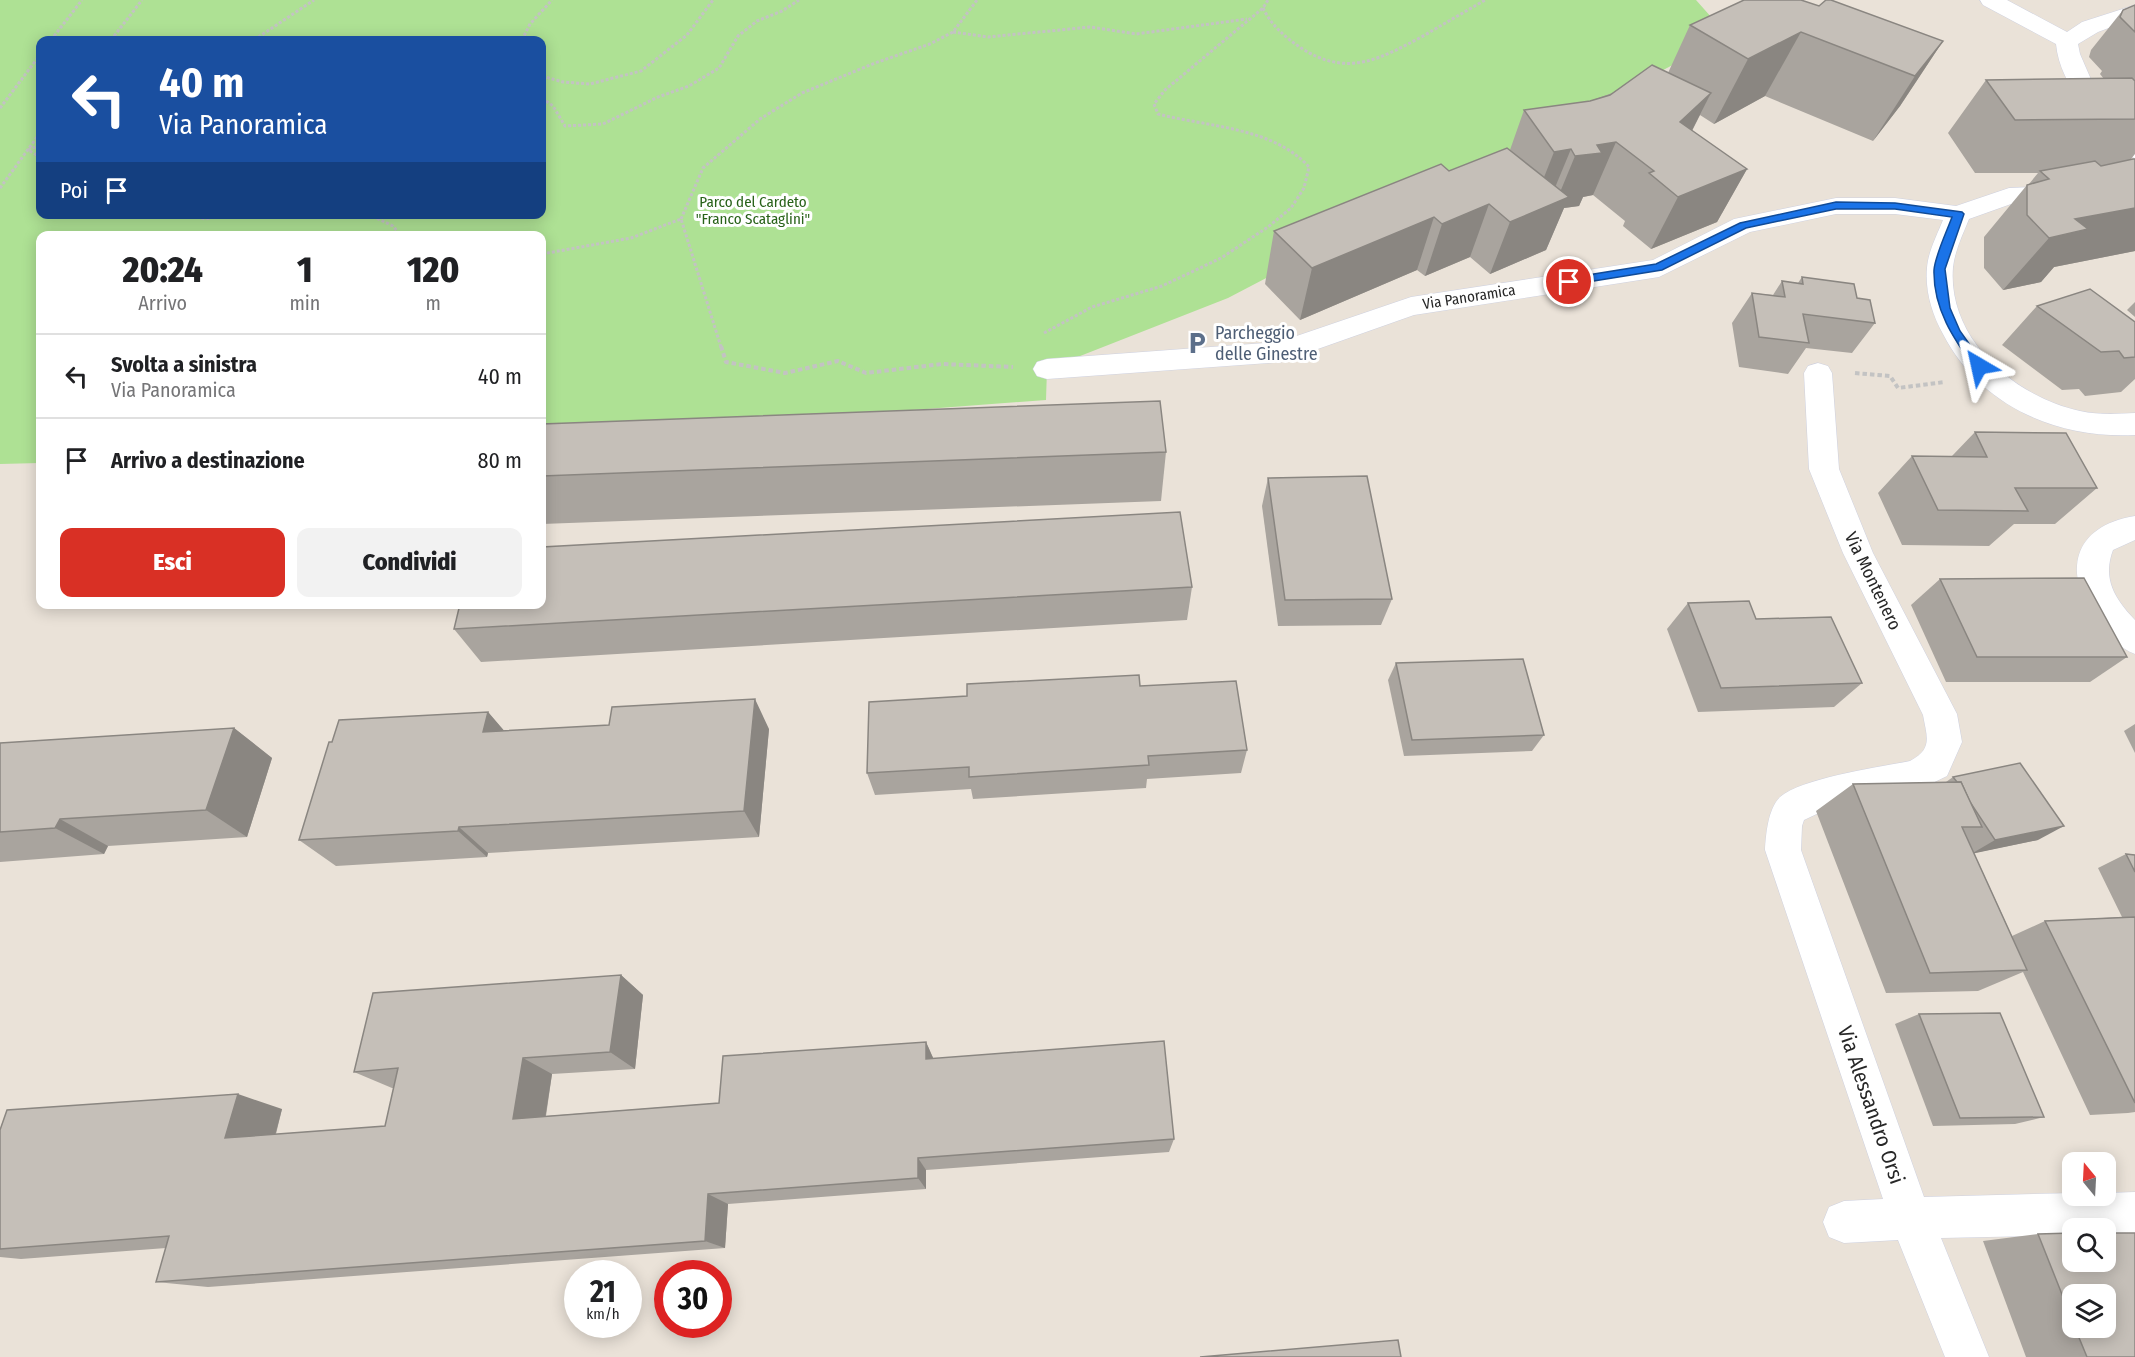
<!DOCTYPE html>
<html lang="it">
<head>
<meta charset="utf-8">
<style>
  :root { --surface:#fff; --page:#f2f2f2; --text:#202124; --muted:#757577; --line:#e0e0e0; --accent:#d93025 }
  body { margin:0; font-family:"Fira Sans Condensed",sans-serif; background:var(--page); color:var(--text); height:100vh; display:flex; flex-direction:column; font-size:22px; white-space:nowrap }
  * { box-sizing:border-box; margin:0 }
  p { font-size:20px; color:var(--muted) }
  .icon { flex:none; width:33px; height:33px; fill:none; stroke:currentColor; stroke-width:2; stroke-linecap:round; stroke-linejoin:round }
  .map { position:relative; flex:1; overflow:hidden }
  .drawer { position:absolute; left:36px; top:231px; width:510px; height:378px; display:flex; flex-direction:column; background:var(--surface); border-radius:12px; box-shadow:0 3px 15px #0003 }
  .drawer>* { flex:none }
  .hud { position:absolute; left:36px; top:36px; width:510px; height:183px; border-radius:12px; box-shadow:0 3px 15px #0003; background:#1a4fa0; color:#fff; overflow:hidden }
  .needle { width:39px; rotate:342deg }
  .fabs { position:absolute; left:2062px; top:1152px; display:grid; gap:12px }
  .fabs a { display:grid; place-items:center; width:54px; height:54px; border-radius:12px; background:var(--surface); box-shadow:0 3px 15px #0003; font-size:30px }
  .speed { position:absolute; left:564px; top:1260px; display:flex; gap:12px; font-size:30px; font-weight:700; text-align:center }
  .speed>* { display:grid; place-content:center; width:78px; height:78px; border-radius:50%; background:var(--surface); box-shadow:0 3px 15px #0003; line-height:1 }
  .speed small { font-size:15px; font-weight:400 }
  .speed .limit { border:9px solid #d22; background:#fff; color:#111 }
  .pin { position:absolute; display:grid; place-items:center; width:51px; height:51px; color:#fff; margin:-26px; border:3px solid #fff; border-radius:50%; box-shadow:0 2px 6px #0007 }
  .me { position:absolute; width:66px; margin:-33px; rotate:324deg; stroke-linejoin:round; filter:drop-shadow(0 0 4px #0008) }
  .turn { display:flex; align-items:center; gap:21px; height:126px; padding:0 24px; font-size:27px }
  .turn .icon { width:78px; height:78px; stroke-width:2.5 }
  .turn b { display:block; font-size:42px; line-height:51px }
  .then { display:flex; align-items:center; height:57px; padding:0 24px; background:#0003; gap:12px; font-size:22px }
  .eta { display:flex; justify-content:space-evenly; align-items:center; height:102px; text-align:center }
  .eta b { font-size:36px; font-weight:800; line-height:42px }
  .action { display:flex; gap:12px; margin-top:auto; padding:12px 24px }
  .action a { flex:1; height:69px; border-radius:12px; background:var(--accent); color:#fff; font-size:24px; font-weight:800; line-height:69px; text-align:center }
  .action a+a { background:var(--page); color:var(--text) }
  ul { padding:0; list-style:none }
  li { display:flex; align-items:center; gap:18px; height:84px; padding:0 24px; border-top:2px solid var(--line) }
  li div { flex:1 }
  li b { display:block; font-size:22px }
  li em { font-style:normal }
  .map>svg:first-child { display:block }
</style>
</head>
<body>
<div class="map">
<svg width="2135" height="1357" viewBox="0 0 2135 1357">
  <rect width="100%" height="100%" fill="#eae2d8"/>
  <path fill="#aee194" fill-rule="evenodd" d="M0 0H1696L1728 36 1228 298 1047 369 1046 400 542 438V236H40V463L0 464ZM40 40H542V214H40Z"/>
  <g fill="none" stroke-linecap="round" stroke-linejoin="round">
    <g stroke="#ced1e0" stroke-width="1">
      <g id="minor">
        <path d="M1980 0H2007L2067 32 2082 22 2135 5V18L2098 32 2078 44 2080 54 2093 84 2135 137V158L2127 156C2099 125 2060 87 2056 44L1983 5Z"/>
        <path d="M2135 183V199L2011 204 1969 219C1963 234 1955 250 1953 267 1947 339 2015 397 2080 411 2098 415 2117 414 2135 413V435C2057 439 1980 406 1943 334 1932 314 1925 291 1927 268 1928 252 1937 235 1943 220L1895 214H1836L1750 232 1659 277 1414 315 1281 362 1047 379 1037 376 1033 369 1037 362 1047 359 1279 342 1411 297 1653 260 1734 219 1836 198H1895L1956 206 2009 188Z"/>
        <path d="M1818 363 1828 366 1832 373 1839 469 1873 553 1957 714 1962 742 1947 776 1916 791 1823 811 1804 820 1802 826 1801 850 1924 1197 2073 1193V1196H2106V1193L2135 1192V1234L2106 1235V1228H2073V1235L1941 1238 1989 1357H1945L1898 1240 1844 1243 1829 1237 1823 1222 1829 1207 1844 1201 1883 1199 1765 850C1766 834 1768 809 1780 797 1802 778 1880 767 1910 761 1933 749 1927 737 1923 715L1843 553 1809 469 1804 373 1808 366Z"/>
        <path d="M2135 516V540L2113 550C2102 579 2115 599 2135 620V654C2119 648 2108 635 2097 621 2062 573 2072 526 2135 516Z"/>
      </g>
    </g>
    <g stroke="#c3c3c3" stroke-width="3" stroke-dasharray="3 2" stroke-linecap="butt">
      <path d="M1263 8C1271 25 1285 37 1301 48 1348 78 1380 59 1425 35 1445 23 1465 12 1485 0"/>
      <path d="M953 32 988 37 1090 27 1136 34 1247 19"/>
      <path d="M51 40 82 0"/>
      <path d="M111 40 142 0"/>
      <path d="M254 40 314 0"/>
      <path d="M522 40 530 24 552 0"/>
      <path d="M542 76 563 82 590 84 641 71 687 35 713 0"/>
      <path d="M542 98 553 106 565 126 603 124 658 97 689 86 719 68 738 36 757 21 782 11 799 0"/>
      <path d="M0 108 40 55"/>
      <path d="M40 145 28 150 40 157"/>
      <path d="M0 188 40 133"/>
      <path d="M187 214 205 219 231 214"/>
      <path d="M368 214 393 226 401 236"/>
      <path d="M681 219 703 168 760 119 802 93 875 63 930 44 953 32 977 0"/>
      <path d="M542 254 631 238 681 219 721 347"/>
      <path d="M1044 333 1092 307 1162 286 1221 258 1268 227 1291 208 1304 188 1309 167C1273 127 1208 127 1158 114L1154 104 1165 90 1263 8 1268 0"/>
    </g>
    <g stroke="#c3c3c3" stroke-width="4" stroke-dasharray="4.5 3" stroke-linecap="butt">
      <path d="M721 346 726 362 785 373 838 361 866 373 942 364 1013 367"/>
      <path d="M1855 373 1890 376 1898 388 1945 382"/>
    </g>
    <use href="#minor" fill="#fff" fill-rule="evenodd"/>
  </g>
  <g fill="#a9a49e" fill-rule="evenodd">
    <path d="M2135 5V154L2131 159H2135V251L2054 267 2041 282 2003 290 1984 268V237L2027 185 2029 184 2038 173H1975L1948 133 1986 80 2104 79 2100 74 2102 71 2089 57 2091 50 2123 10Z"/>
    <path d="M1819 6 1943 41 1900 106 1873 141 1765 96 1714 124 1700 115 1692 131 1747 169 1717 222 1651 249 1623 226 1625 221 1593 195 1583 197 1579 206 1564 208 1546 250 1490 274 1470 257 1425 276 1417 270 1300 320 1265 284 1274 231 1510 150 1524 110 1590 101 1668 73 1690 25Z"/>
    <path d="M1802 277 1857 298 1875 323 1852 353 1806 348 1788 374 1739 367 1732 323 1752 293 1773 295 1782 281 1798 283Z"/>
    <path d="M2135 302V317L2127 310Z"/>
    <path d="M2037 306 2135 322V379L2121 392 2085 396 2079 389 2062 390 2002 345Z"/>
    <path d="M542 424 1166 452 1161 501 542 524Z"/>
    <path d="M1975 432 2097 488 2055 524H2014L1989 546 1902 545 1878 493 1912 456H1952Z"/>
    <path d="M1268 478 1392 599 1381 625 1278 626 1262 506Z"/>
    <path d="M1940 579 2127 657 2090 682H1946L1911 605Z"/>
    <path d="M1192 587 1187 620 481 662 454 629Z"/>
    <path d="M1688 603 1756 619 1862 683 1834 707 1698 712 1667 629Z"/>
    <path d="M1396 663 1544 735 1532 751 1404 756 1388 680Z"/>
    <path d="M1140 686 1247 750 1241 773 1147 779 1146 788 973 799 971 789 875 795 867 773Z"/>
    <path d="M488 712 504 731 769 729 759 837 488 853 487 857 336 866 299 840Z"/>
    <path d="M2135 724V753L2124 731Z"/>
    <path d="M234 728 272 758 247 837 108 846 104 854 0 862V743Z"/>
    <path d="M1953 777 2038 840 1974 853 2012 936 2045 921 2122 917 2098 868 2126 854 2135 855V1112L2128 1113 2090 1115 2023 972 1978 991 1886 993 1816 811 1853 784 1946 782Z"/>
    <path d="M621 975 643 995 635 1069 552 1074 546 1116 719 1103 926 1042 933 1058 1174 1139 1169 1152 926 1170V1189L728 1204 725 1248 208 1287 156 1282 166 1248 21 1259 0 1257V1130L282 1109 276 1134 385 1126 394 1088H392L354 1072Z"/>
    <path d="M1919 1014 2044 1117 2015 1124 1933 1126 1895 1024Z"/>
    <path d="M2038 1234 2135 1357H2026L1983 1241ZM2073 1294 2106 1328H2073Z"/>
  </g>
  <g fill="#8a8681">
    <path d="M1801 32 1765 96 1714 124 1748 59Z"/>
    <path d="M1943 41 1900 106 1873 141 1915 76Z"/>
    <path d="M1711 93 1684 146 1680 122Z"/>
    <path d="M1616 142 1593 195 1583 197 1579 206 1564 208 1546 250 1490 274 1510 222 1556 202 1575 156 1597 145Z"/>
    <path d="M1571 149 1549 202 1533 205 1554 152Z"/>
    <path d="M1747 169 1717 222 1651 249 1678 197Z"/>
    <path d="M1489 204 1470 257 1425 276 1442 224Z"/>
    <path d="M2135 208V251L2054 267 2041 282 2003 290 2049 238 2075 219Z"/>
    <path d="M1434 217 1417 270 1300 320 1312 268Z"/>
    <path d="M755 699 769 729 759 837 744 811Z"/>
    <path d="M488 712 514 742 483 732Z"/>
    <path d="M234 728 272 758 247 837 206 810Z"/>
    <path d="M60 819 108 846 104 854 55 828Z"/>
    <path d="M2064 826 2038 840 1971 854 1995 840Z"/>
    <path d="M459 827 488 853 487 857 458 831Z"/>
    <path d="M621 975 643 995 635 1069 610 1052Z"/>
    <path d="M926 1042 934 1060 926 1059Z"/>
    <path d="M523 1058 552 1074 543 1132 513 1119Z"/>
    <path d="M238 1094 282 1109 271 1151 225 1138Z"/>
    <path d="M918 1158 926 1170V1189L918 1178Z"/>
    <path d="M708 1194 728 1204 725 1248 705 1241Z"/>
  </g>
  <g fill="#c5bfb8" stroke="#8a8681" stroke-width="1.5">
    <path d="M1744 0H1801L1819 6 1826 0H1831L1943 41 1915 76 1801 32 1748 59 1690 25Z"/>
    <path d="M2135 5V32L2120 17 2123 10Z"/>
    <path d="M1652 65 1711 93 1680 122 1747 169 1678 197 1649 173 1654 171 1616 142 1597 145 1602 153 1575 156 1571 149 1554 152 1524 110 1590 101 1610 95Z"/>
    <path d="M2132 78 2135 81V119L2015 120 1986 80Z"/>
    <path d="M1507 148 1569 197 1510 222 1489 204 1442 224 1434 217 1312 268 1274 231 1441 164 1449 171Z"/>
    <path d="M2133 159H2135V208L2075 219 2088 229 2049 238 2027 215V185L2049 179 2040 171 2095 161 2101 166Z"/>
    <path d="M1802 277 1854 284 1857 298 1870 300 1875 323 1803 314 1809 343 1759 337 1752 293 1785 297 1782 281 1803 284Z"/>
    <path d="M2090 289 2135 322V357L2124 358 2119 351 2101 352 2037 306Z"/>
    <path d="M1160 401 1166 452 542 476V424Z"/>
    <path d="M1975 432 2066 433 2097 488H2015L2028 511 1938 510 1912 456 1987 457Z"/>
    <path d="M1367 476 1392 599 1285 600 1268 478Z"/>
    <path d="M1180 512 1192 587 454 629 460 604H542V547Z"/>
    <path d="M2084 578 2127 657H1977L1940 579Z"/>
    <path d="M1749 601 1756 619 1831 617 1862 683 1721 688 1688 603Z"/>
    <path d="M1523 659 1544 735 1412 740 1396 663Z"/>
    <path d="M1139 675 1140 686 1236 681 1247 750 1148 756 1149 765 969 777V767L867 773 869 702 967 696V684Z"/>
    <path d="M755 699 744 811 459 827 458 831 299 840 329 742H332L339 720 488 712 483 732 609 725 612 707Z"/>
    <path d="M234 728 206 810 60 819 55 828 0 832V743Z"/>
    <path d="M2020 763 2064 826 1995 840 1970 802 1961 782H1957L1953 777Z"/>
    <path d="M1961 782 1982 827H1962L2027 970 1930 973 1853 784Z"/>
    <path d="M2126 854 2135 855V872Z"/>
    <path d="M2135 917V1103L2045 921Z"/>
    <path d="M621 975 610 1052 523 1058 513 1119 719 1103 723 1056 926 1042V1059L1164 1041 1174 1139 918 1158V1178L708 1194 705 1241 156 1282 169 1236 0 1249V1130L7 1110 238 1094 225 1138 385 1126 398 1068 354 1072 373 993Z"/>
    <path d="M2000 1013 2044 1117 1960 1118 1919 1014Z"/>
    <path d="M2073 1233V1262H2106V1233H2135V1357H2087L2075 1328H2106V1294H2073V1322L2038 1234Z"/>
    <path d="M1398 1340 1401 1357H1200Z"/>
  </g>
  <path fill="#1a73e8" stroke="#114b97" stroke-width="1.5" d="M1836 202 1895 203 1962 212 1964 214 1945 269 1950 308 1960 331 1985 366 1983 369H1975C1954 339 1933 309 1934 270 1935 256 1947 231 1952 217L1895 209H1836L1746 228 1662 270 1569 285 1563 282 1569 278 1656 264 1740 223Z"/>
  <defs>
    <g id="parking-bare" transform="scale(1.8)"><path d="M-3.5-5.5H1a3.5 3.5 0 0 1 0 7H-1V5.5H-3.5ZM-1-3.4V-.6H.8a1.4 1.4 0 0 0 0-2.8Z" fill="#5c6f8a" stroke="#fff" stroke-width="2.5" paint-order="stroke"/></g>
  </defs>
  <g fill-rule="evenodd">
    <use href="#parking-bare" x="1197" y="343"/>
  </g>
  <g text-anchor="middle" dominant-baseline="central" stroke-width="6" stroke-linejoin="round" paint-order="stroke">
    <g font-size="15" fill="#286219" stroke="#fff">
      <text x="753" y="202">Parco del Cardeto<tspan x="753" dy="17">"Franco Scataglini"</tspan></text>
    </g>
    <g font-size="15" fill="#272727" stroke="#fff">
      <text transform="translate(1469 297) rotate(-9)">Via Panoramica</text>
    </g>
    <g font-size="18" fill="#4e5e75" stroke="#fff" text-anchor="start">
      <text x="1215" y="333">Parcheggio<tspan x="1215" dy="21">delle Ginestre</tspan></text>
    </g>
    <g font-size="18" fill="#272727" stroke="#fff">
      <text transform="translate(1873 581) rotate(64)">Via Montenero</text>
    </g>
    <g font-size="21" fill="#272727" stroke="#fff">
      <text transform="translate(1871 1105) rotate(71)">Via Alessandro Orsi</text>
    </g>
  </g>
</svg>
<div class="fabs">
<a><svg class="needle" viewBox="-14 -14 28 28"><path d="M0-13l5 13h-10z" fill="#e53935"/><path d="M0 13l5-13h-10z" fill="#757577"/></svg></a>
<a><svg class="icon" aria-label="search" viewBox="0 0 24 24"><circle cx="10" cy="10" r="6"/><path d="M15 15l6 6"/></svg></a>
<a><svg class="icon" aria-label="layers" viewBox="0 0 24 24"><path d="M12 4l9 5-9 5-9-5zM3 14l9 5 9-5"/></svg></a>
</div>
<div class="speed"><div>21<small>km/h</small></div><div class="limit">30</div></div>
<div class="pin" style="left:1569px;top:282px;background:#d93025"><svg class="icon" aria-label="arrive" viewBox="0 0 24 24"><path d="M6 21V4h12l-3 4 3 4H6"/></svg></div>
<svg class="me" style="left:1979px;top:366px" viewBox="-20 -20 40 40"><path d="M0-17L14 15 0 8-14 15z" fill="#1a73e8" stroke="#fff" stroke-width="4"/></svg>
<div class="hud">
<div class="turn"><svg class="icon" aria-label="left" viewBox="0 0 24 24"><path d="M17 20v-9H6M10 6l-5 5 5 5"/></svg><div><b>40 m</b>Via Panoramica</div></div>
<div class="then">Poi<svg class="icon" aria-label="arrive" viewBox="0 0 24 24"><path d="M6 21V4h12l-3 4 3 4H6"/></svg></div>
</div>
<section class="drawer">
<div class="eta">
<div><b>20:24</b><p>Arrivo</p></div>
<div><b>1</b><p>min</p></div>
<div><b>120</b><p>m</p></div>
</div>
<ul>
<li><svg class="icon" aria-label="left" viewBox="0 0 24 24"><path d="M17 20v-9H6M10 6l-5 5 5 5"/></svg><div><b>Svolta a sinistra</b><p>Via Panoramica</p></div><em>40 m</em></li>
<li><svg class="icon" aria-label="arrive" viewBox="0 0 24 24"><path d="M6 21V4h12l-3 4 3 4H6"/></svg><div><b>Arrivo a destinazione</b></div><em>80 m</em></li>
</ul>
<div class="action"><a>Esci</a><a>Condividi</a></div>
</section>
</div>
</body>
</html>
